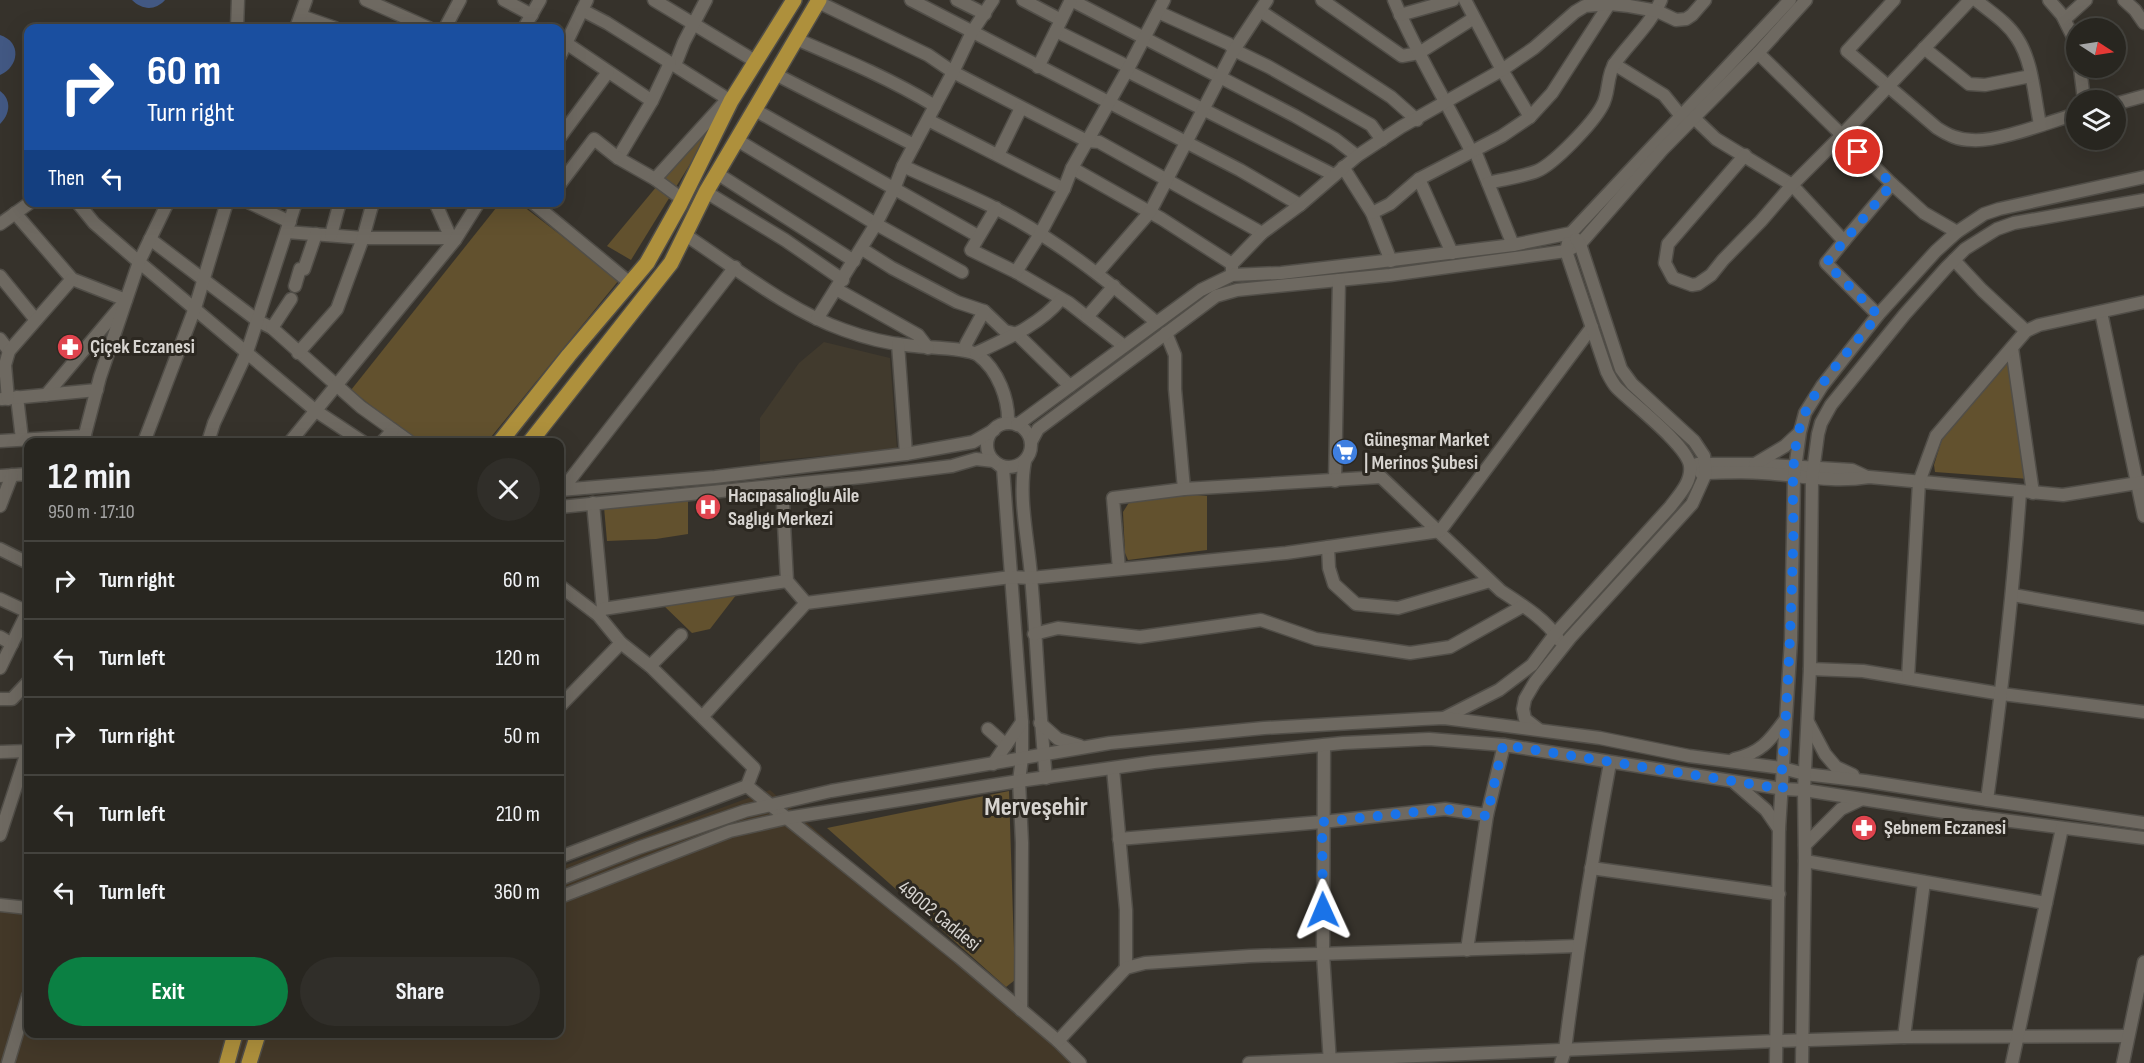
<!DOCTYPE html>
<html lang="en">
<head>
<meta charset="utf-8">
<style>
  :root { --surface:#282620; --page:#302e29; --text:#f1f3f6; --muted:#a5a5a5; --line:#44433e; --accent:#0b8043 }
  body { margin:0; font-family:"Sofia Sans Condensed",sans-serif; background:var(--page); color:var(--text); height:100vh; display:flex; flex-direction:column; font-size:22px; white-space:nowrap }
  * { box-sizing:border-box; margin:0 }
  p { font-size:20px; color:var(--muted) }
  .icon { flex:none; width:33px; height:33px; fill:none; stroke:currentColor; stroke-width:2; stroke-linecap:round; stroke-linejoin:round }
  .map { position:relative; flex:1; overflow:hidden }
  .drawer { position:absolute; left:24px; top:438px; width:540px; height:600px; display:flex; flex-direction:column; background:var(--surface); border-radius:12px; box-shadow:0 6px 24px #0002,0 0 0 2px var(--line) }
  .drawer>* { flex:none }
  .banner { position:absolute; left:24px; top:24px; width:540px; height:183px; border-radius:12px; box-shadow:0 6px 24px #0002,0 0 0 2px var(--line); background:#1a4fa0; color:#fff; overflow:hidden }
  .needle { width:39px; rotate:102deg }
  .tools { position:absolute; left:2066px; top:18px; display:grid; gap:12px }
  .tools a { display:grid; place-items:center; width:60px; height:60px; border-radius:50%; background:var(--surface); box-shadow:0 6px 24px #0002,0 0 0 2px var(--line); font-size:30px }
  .pin { position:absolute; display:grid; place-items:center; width:51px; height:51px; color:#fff; margin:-26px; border:3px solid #fff; border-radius:50%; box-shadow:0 2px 6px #0007 }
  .me { position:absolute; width:66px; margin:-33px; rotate:359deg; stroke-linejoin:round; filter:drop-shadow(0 0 4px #0008) }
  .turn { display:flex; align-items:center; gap:21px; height:126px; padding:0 24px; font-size:27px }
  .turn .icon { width:78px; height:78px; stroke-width:2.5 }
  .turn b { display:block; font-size:42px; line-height:51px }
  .then { display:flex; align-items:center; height:57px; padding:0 24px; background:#0003; gap:12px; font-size:22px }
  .round { display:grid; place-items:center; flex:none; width:63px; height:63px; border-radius:32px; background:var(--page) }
  .head { display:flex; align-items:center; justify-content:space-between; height:102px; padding:0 24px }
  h1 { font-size:36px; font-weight:700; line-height:45px }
  .action { display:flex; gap:12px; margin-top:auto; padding:12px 24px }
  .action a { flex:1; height:69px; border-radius:36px; background:var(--accent); color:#fff; font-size:24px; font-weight:700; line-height:69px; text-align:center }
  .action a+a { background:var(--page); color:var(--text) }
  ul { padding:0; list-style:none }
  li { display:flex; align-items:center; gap:18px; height:78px; padding:0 24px; border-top:2px solid var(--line) }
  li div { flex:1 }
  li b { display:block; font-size:22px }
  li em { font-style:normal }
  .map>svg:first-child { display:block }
</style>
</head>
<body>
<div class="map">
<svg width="2144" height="1063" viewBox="0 0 2144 1063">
  <rect width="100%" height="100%" fill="#36322b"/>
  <path fill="#413a2d" d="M824 342 890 358 897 449 760 462V418L799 363Z"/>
  <path fill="#433828" d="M770 790 1081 1063H0V905L28 907V1034H560V867Z"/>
  <g fill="#62512e">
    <path d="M717 114 711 130 631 260 607 246Z"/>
    <path d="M500 203H519L619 280 487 442H418L351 390Z"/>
    <path d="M2009 357 2029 479 1935 472 1934 465 1942 439Z"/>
    <path d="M1187 494 1207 496V550L1128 560 1125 553 1123 512 1130 501Z"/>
    <path d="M688 498V534L656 539 607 541 604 507Z"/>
    <path d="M740 590 710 629 692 633 661 603Z"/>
    <path d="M1009 791 1015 980 1006 987 827 828Z"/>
  </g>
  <g fill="#425883">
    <path d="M132 0H165C155 11 142 10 132 0Z"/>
    <path d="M0 35C22 42 19 67 0 75Z"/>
    <path d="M0 91C12 100 10 114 0 124Z"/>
  </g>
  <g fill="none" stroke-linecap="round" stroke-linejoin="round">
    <g stroke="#514e48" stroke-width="15">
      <g id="minor">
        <path d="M366 0 429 28"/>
        <path d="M504 0 532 15"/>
        <path d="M654 0 755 61"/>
        <path d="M911 0 1240 170 1300 205"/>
        <path d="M957 0 985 14"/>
        <path d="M1023 0 1061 20"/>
        <path d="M1071 0 1295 116 1335 139 1357 156"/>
        <path d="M1322 0 1402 56 1419 53 1474 18"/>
        <path d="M1394 0C1415 51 1445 99 1470 149L1475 151 1513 245"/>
        <path d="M1465 0 1502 70 1530 117"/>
        <path d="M1894 0 1847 51 1937 128C1948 135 1958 140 1972 140 1998 142 2049 122 2076 114"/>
        <path d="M1976 0C1990 12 2007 22 2017 38 2033 62 2034 96 2040 124"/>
        <path d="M2049 0 2062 15 2076 43"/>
        <path d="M2124 0 2135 10 2144 23"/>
        <path d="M818 2 928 55 953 72 1087 141 1099 142 1262 233"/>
        <path d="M582 10 607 23 731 101"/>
        <path d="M1260 11 1391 97 1417 120"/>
        <path d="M1158 12 1229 44 1234 50 1269 67 1371 125 1382 140"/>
        <path d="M1400 15 1453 0"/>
        <path d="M301 16 335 28"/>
        <path d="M2065 19 2086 0"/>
        <path d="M237 28 238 0"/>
        <path d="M296 28 306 0"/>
        <path d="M445 28 460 0"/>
        <path d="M524 28 540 0"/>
        <path d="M1056 31 1129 67"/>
        <path d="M796 39C843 59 891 79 935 106"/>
        <path d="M566 43 652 101"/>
        <path d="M1924 48 1969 84 1985 85 2031 76"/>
        <path d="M1758 53 1892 184 1924 213 1957 232"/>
        <path d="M560 56 587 0"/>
        <path d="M1614 64 1664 95 1681 116"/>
        <path d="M675 65 684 42 706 0"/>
        <path d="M1038 67 1071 0"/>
        <path d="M2080 68 2084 100"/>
        <path d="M1127 71 1334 175"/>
        <path d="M775 74 914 145"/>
        <path d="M2115 104 2144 96"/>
        <path d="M755 110 978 236"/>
        <path d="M1693 117 1716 139 1792 185 1844 241 1826 263 1878 315"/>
        <path d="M928 120 1064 189"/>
        <path d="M560 137 608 72"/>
        <path d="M737 140 876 224 962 272"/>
        <path d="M998 155 1021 108"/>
        <path d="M1745 155 1668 244 1665 263 1673 278 1692 285 1698 284 1711 275 1723 260 1761 221 1792 185 1841 136 1970 0"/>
        <path d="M618 158 652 101 670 63"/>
        <path d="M903 166C933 180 965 193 995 208 1054 238 1107 280 1156 322"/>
        <path d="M1343 167 1372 213 1391 261"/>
        <path d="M1072 168 1162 219 1232 264"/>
        <path d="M718 174 854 261"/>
        <path d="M1419 179 1452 253"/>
        <path d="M1488 183C1504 179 1522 177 1537 171 1554 164 1593 123 1602 106 1610 93 1606 76 1615 63 1630 42 1651 24 1661 0"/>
        <path d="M560 184 594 139 618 158 655 179"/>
        <path d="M706 192 785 240 843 280"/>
        <path d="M682 199 655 179 724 103H730"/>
        <path d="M77 202 94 223 139 262 316 411 363 442"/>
        <path d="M248 202 290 222"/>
        <path d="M435 202 451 238"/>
        <path d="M532 202 630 283"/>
        <path d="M996 208 971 250 1016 272 1069 303 1124 346"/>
        <path d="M15 213 72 279 126 300 46 395"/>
        <path d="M1372 213 1390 204 1419 179 1502 136 1530 117 1552 93 1612 0"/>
        <path d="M0 224 31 202"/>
        <path d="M287 232 363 238H451L455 240"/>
        <path d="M684 234C733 266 789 311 844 330 863 337 886 343 906 345 923 348 966 347 978 355 998 370 1009 399 1008 423"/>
        <path d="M331 235 340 202"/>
        <path d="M150 239 258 321 272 328 361 407 410 442"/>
        <path d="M1844 241 1892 184"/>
        <path d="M862 249 892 268 957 302 984 311 1005 331 1017 334 1070 386"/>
        <path d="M1954 260 1982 290 2026 331"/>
        <path d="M1016 272 1040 234 1064 189 1072 168 1129 67 1164 0"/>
        <path d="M1097 273 1150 212 1234 50 1267 0"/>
        <path d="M1232 275V264L1262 233 1300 205 1357 156 1401 127 1502 70 1534 48 1575 12 1585 6 1610 4 1629 6 1657 11 1676 20 1686 19 1692 15 1705 0"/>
        <path d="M0 276 36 320"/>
        <path d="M295 286 300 269H304L316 234"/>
        <path d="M836 289 918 335 928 348"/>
        <path d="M2101 312 2144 516"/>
        <path d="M1087 317 1114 286"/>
        <path d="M817 319 876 224 894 189 903 166 953 72 972 32 993 0"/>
        <path d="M272 328 291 299"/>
        <path d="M1166 333 1175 355V389L1184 489"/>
        <path d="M0 339 9 351"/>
        <path d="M898 344 906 454"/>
        <path d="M2012 348 2033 493"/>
        <path d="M967 351 966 344 984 311"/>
        <path d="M298 353 337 309 363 238 373 202"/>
        <path d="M976 353C1006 339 1040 325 1061 299"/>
        <path d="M17 397 22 439"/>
        <path d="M2 399 97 390"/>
        <path d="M8 399 5 365 9 351 72 279"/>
        <circle cx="1009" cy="445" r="22"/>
        <path d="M1017 425 1201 290 1232 275 1281 273 1376 262 1513 245 1571 233 1790 0"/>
        <path d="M0 441 85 436"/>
        <path d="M83 442 100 377 139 262 168 202"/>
        <path d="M144 442 195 308 227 202"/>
        <path d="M208 442 214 423 247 352 296 202"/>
        <path d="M290 442 455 240 479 202"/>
        <path d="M382 442 393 430"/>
        <path d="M1031 442 1038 429 1216 296 1237 290 1390 275 1566 251 1580 244 1662 150 1758 53 1806 0"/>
        <path d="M1025 461C1018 498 1028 538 1031 576 1037 643 1039 711 1046 778"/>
        <path d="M1697 464H1755L1852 470 1867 477"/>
        <path d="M1755 464 1785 446 1799 433"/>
        <path d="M999 465 1003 468 1022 722V758L1019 781 1022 843 1021 1010"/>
        <path d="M1701 473C1721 473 1742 471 1762 473 1798 475 1832 483 1869 477L2063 495 2144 482"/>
        <path d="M0 476 28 474"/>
        <path d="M1335 481 1339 280"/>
        <path d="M782 485 787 581 806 603"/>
        <path d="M560 490 715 477 906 454 973 442 994 430"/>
        <path d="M562 490 735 267"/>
        <path d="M593 503 603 609"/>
        <path d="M0 506 12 475"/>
        <path d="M560 507 862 477 952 466 976 459 994 461"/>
        <path d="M1328 547 1329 568 1334 584 1356 604 1398 608 1490 581"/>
        <path d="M0 549 28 563"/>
        <path d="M1119 569 1113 498 1184 489 1381 477 1501 591C1521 604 1547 620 1559 640"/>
        <path d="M560 586 598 615 621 643 650 666 754 768 747 786 560 857"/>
        <path d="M2013 595 2144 618"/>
        <path d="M0 599 28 612"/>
        <path d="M598 615 603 609 787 581"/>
        <path d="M1034 634 1058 628 1140 637 1261 620 1316 639 1410 653 1450 647 1523 606"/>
        <path d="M0 637 12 644"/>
        <path d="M650 666 681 635"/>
        <path d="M0 668 28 611"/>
        <path d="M1810 669 1863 671 2002 694 2144 712"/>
        <path d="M1908 678 1919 482 1936 436 2026 331 2039 325 2144 302"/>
        <path d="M0 699H12L28 682"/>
        <path d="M560 706 621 643"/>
        <path d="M703 716 806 603 1011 577 1031 578 1286 553 1440 531 1592 327"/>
        <path d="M1444 718 1499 690 1532 665 1555 634 1670 507C1679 495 1692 482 1690 466 1688 446 1633 404 1617 388 1613 384 1610 378 1607 372L1566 251 1568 243"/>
        <path d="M1808 722 1825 754 1836 767 1853 775"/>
        <path d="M1040 723 1058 739 1080 746"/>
        <path d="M988 729 1006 745"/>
        <path d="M1538 729 1525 719 1523 709 1525 699 1535 682 1570 638 1692 504 1706 473 1704 456 1694 441 1632 384 1621 369 1580 244 1576 239"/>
        <path d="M1324 745 1323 954 1330 1063"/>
        <path d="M0 752 28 751"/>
        <path d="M1734 759C1760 753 1769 742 1785 720"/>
        <path d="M993 764 1022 722"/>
        <path d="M1113 769 1126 910V968"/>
        <path d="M1735 783 1766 810 1779 829"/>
        <path d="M747 786 959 957 1058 1041 1080 1063"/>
        <path d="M1987 800C2001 698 2013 595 2020 492"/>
        <path d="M0 835 28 749"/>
        <path d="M1119 839 1322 822 1445 809 1487 815"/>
        <path d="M1805 845 1841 809 1860 800"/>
        <path d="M1805 861 2046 903"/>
        <path d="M1591 868 1779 894"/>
        <path d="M560 879 638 848 745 811 831 791 1110 743 1264 728 1422 719 1444 718 1600 738 1689 756 1782 768 1805 774 1865 781 1987 800 2144 823"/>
        <path d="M560 897 730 831 787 818 1019 781 1154 762 1343 743 1429 739 1504 745 1783 789 1804 790 1971 816 2144 838"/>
        <path d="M0 905 28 908"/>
        <path d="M1467 950 1487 815 1504 745"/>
        <path d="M1904 1037 1924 882"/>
        <path d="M1058 1041 1126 968 1145 963 1250 956 1578 946"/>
        <path d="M8 1063 28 996"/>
        <path d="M1249 1063 1777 1041 1904 1037 2128 1036"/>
        <path d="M1561 1063 1565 1050C1577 953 1592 858 1610 763"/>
        <path d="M1776 1063 1779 829 1791 640 1794 476 1800 432 1805 413 1822 386 1878 315 1936 251 1957 232 1984 214 1999 209 2144 177"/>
        <path d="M1802 1063 1805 861 1804 790 1810 669 1812 479 1818 434 1821 423 1831 405 1905 314 1946 268 1965 249 1997 229 2014 223 2144 200"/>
        <path d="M2012 1063 2062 828"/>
        <path d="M2123 1063 2144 962"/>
      </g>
    </g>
    <g stroke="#514e48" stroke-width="18">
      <g id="major">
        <path d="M500 442 569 355 647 263 680 204 731 101 794 0"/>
        <path d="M530 442 671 263 706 192 819 0"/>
        <path d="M227 1063 235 1034"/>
        <path d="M249 1063 258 1034"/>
      </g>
    </g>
    <use href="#minor" stroke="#6e6961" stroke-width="12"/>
    <use href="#major" stroke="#ae903c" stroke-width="15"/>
  </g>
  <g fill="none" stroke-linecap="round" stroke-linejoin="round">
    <path stroke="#1a73e8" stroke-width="10" stroke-dasharray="0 18" d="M1323 910 1322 822 1445 809 1487 816 1503 745 1783 789 1782 768C1788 695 1791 622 1793 549 1795 506 1787 455 1805 413 1818 383 1857 342 1878 315L1826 263 1892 184 1858 152"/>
  </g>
  <defs>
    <g id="pharmacy-disc" transform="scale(1.35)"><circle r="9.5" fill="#e0444e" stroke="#2c2821"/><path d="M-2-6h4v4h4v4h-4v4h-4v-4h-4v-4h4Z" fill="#fff"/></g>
    <g id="supermarket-disc" transform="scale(1.35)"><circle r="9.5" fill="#3f7fe0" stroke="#2c2821"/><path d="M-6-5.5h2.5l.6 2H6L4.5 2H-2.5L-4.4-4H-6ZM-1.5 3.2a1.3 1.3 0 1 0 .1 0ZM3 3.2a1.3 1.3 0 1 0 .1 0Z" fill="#fff"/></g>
    <g id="hospital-disc" transform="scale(1.35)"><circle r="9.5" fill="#e0444e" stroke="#2c2821"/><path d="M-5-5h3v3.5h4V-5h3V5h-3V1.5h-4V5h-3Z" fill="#fff"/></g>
  </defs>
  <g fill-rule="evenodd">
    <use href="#pharmacy-disc" x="70" y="347"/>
    <use href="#supermarket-disc" x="1345" y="452"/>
    <use href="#hospital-disc" x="708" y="507"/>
    <use href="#pharmacy-disc" x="1864" y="828"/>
  </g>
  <g text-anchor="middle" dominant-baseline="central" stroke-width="6" stroke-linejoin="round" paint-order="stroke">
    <g font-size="20" font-weight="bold" fill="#d7d4d0" stroke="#2c2821" text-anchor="start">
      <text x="90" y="347">Çiçek Eczanesi</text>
      <text x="1364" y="440">Güneşmar Market<tspan x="1364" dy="23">| Merinos Şubesi</tspan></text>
      <text x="728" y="496">Hacıpasalıoglu Aile<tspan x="728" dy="23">Saglıgı Merkezi</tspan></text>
      <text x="1884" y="828">Şebnem Eczanesi</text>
    </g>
    <g font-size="20" fill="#d7d4d0" stroke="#2c2821">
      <text transform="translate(939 916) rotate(39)">49002 Caddesi</text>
    </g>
    <g font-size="26" font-weight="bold" fill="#d7d4d0" stroke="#2c2821">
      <text x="1036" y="807">Merveşehir</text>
    </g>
  </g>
</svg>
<div class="tools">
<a><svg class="needle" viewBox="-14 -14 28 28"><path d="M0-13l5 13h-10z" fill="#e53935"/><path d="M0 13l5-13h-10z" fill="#a5a5a5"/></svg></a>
<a><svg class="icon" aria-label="layers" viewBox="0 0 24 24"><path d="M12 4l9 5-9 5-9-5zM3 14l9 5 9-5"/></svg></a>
</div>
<div class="pin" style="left:1858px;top:152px;background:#d93025"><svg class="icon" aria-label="arrive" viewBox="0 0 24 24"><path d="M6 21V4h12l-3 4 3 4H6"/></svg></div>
<svg class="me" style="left:1323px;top:910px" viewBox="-20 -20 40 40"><path d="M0-17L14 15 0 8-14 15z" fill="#1a73e8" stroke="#fff" stroke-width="4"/></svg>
<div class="banner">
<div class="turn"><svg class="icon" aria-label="right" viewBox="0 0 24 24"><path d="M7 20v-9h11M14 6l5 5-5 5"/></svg><div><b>60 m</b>Turn right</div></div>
<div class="then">Then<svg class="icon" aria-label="left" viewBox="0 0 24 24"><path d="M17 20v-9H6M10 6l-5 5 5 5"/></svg></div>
</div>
<section class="drawer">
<div class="head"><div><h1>12 min</h1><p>950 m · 17:10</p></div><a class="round"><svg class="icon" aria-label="close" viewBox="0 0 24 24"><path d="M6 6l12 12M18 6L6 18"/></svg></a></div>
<ul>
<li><svg class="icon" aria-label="right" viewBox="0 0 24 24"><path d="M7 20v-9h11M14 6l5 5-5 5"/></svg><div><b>Turn right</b></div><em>60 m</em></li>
<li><svg class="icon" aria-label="left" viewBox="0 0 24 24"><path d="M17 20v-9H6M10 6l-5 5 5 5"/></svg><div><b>Turn left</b></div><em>120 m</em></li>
<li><svg class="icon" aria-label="right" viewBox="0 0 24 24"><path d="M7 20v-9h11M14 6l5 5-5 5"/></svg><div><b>Turn right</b></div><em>50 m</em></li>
<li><svg class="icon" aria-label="left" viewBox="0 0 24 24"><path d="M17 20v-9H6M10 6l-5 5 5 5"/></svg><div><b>Turn left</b></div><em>210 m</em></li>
<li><svg class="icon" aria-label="left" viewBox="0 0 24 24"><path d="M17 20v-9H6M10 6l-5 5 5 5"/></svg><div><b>Turn left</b></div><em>360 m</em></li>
</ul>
<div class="action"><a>Exit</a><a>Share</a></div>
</section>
</div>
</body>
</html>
